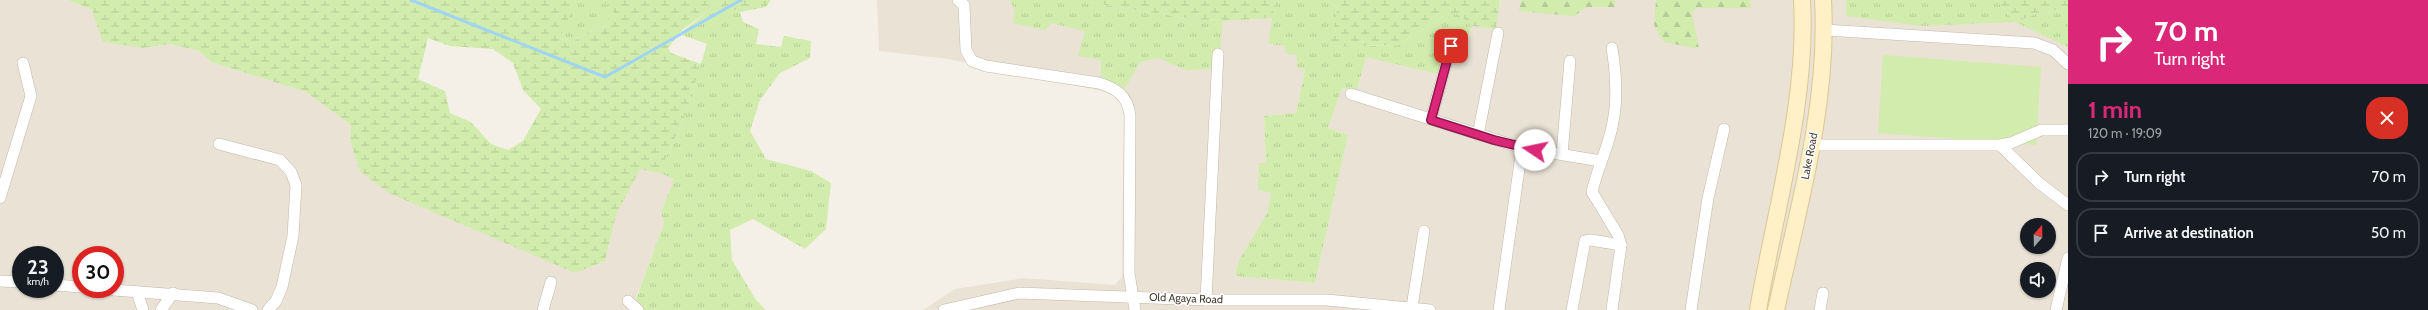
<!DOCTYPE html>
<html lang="en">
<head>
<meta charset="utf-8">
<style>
  :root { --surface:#171b24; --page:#20242c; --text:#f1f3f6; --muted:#9ea1a6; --line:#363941; --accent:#db2777 }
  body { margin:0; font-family:Cabin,sans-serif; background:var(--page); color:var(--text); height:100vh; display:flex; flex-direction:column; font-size:15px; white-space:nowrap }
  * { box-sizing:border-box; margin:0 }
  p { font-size:13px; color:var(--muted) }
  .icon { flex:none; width:22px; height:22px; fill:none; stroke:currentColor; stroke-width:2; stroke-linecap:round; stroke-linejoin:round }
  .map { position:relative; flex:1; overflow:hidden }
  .sheet { display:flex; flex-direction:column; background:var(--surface); width:360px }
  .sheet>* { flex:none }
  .top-card { background:#db2777; color:#fff; overflow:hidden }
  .needle { width:26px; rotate:20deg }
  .tools { position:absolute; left:2020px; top:218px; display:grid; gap:8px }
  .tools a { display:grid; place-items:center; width:36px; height:36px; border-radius:50%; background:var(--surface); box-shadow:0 1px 3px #0004; font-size:20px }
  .speed { position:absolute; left:12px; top:246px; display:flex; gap:8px; font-size:20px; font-weight:700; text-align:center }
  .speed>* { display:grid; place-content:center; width:52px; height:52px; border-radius:50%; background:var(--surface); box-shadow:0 1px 3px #0004; line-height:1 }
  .speed small { font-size:10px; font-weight:400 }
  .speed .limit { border:6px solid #d22; background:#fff; color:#111 }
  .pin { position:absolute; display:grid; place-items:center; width:34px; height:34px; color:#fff; margin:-17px; border-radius:8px; box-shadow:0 2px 6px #0006 }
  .me { position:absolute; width:44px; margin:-22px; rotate:281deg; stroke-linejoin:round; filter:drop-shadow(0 0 3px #0008) }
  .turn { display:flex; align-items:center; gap:14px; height:84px; padding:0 20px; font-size:18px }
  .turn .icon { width:52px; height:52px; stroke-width:2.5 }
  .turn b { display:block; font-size:28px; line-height:34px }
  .round { display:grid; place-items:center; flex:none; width:42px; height:42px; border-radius:16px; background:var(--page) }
  .headline { display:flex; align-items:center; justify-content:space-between; height:68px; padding:0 20px }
  h1 { font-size:24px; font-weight:700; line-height:30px; color:var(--accent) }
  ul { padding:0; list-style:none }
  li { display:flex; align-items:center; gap:12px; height:50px; margin:0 8px 6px; padding:0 12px; border:2px solid var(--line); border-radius:16px }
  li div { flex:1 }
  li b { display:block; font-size:15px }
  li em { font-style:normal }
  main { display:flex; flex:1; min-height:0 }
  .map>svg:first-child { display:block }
</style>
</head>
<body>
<main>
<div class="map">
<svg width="2068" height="310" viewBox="0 0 2068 310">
  <defs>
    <pattern id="grass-tufts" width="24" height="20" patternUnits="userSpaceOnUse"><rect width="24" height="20" fill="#d1ecad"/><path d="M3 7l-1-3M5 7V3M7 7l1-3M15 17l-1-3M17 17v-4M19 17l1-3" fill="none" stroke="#b5cb95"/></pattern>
    <pattern id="forest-firs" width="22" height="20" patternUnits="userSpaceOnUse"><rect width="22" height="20" fill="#d1ecad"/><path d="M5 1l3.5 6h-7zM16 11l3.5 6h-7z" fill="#b5cb95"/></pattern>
    <pattern id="wetland-marsh" width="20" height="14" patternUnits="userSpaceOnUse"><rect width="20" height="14" fill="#d1ecad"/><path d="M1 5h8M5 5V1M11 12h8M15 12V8" fill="none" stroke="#b5cb95"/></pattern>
  </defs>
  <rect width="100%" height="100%" fill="#f5f0e7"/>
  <g fill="#e9e2d5" fill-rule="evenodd">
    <path d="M0 0H68L92 10 143 48 170 44 199 51 211 62 306 92 351 125 350 141 534 254 575 273 605 261 616 215 640 168 659 173 674 179 661 212 664 223 634 304 644 310H0ZM21 255H55V289H21ZM81 255H115V289H81Z"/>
    <path d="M877 0H1075L1198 20 1223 21 1273 18 1268 44 1285 46 1298 55 1305 68 1296 113 1264 116 1266 163 1258 190 1271 193 1267 213 1239 260 1235 276 1315 283 1348 135 1328 128 1342 88 1357 90 1366 57 1450 43 1464 46 1472 26 1496 28 1500 0H1996L2015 22 2049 9 2068 12V310H923L955 289 1024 278 1115 285 1122 276 1124 102 1106 92 948 59 879 51ZM2027 225H2049V247H2027ZM2027 269H2049V291H2027Z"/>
  </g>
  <g fill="url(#grass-tufts)">
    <path d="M576 0H606L604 3 615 12 605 23 574 41 560 38 562 28Z"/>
    <path d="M1010 0H1075L1198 20 1223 19 1220 53 1211 69 1186 70 1158 58 1140 62 1125 88 1101 79V60L1078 56 1085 31 1051 23 1045 30 1013 23 1014 9Z"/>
    <path d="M1275 0H1327L1338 7 1331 47 1399 45 1447 14H1458L1472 26 1464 46 1449 43 1439 74 1366 57 1357 90 1342 88 1328 128 1348 135 1315 283 1235 276 1239 260 1267 213 1271 193 1258 190 1259 163H1266L1264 116 1296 113 1305 69 1297 68V55L1285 53V46L1268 44Z"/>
    <path d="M1846 0H1996L2015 22 2049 9 2068 12V47L2015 22 1921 26 1846 16Z"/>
    <path d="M715 2 740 12 743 22 759 29 756 44 781 47 784 36 811 41 810 58 780 73 760 100 750 131 766 159 811 171 831 183 826 229 805 249 753 219 730 230 732 260 756 300 766 310H644L634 305 664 223 661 212 674 179 659 173 684 118 707 44 679 34 709 11Z"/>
  </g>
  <g fill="url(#forest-firs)">
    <path d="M1521 0H1615V7H1587L1574 16 1519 11Z"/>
    <path d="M1656 0H1751L1750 8H1696L1692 12 1699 49 1664 42 1654 25Z"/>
  </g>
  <g fill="url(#wetland-marsh)" fill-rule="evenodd">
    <path d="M68 0H576L560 38 574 41 605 23 614 12 604 3 606 0H771L766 7 740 12 715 2 709 11 683 29 668 48 671 53 701 64 684 118 659 173 640 169 616 215 605 261 575 273 389 193 360 171 350 141 351 125 306 92 211 62 199 51 170 44 143 48 103 42 92 10ZM428 38 450 46 493 49 513 63 523 90 541 109 523 141 508 150 491 144 471 122 450 113 445 91 418 79Z"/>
    <path d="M1075 0H1275L1273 18 1223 21V19L1198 20Z"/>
    <path d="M1327 0H1500L1496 29 1472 26 1458 14H1447L1399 45 1330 47 1338 7Z"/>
    <path d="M1996 0H2068V12L2049 9 2015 22Z"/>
  </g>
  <path fill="#d1ecad" d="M1883 55 2041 67 2036 145 1878 133Z"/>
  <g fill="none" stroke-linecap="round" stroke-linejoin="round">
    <path stroke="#9fd4f6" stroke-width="3" d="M411 0 605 77 741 0"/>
    <g stroke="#c1b8a9" stroke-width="12">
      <g id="minor">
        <path d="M958 0 964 5 966 50 972 61 986 66 1099 83C1117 89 1127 95 1130 115L1129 273 1135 310"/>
        <path d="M1825 30 2034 43 2053 50 2068 64"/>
        <path d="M1351 94 1522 148 1601 161"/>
        <path d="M1431 119 1451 46"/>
        <path d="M1478 135 1498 33"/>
        <path d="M219 144 280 160 291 172 296 185 293 236 282 287 276 301 268 310"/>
        <path d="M1813 145H2000L2011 143 2041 130H2068"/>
        <path d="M2000 145 2039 183 2068 205"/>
        <path d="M1562 154 1570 61"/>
        <path d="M0 198 31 96 23 63"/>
        <path d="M0 281 21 282"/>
        <path d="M55 285 81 287"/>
        <path d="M101 289 218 298 252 310"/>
        <path d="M137 292 143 310"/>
        <path d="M1206 300 1218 54"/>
        <path d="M628 301 638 310"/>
        <path d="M1412 307 1424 231"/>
        <path d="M161 310 173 293"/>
        <path d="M543 310 551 282"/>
        <path d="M944 310 1019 293 1206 300H1327L1430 310"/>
        <path d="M1499 310 1522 148"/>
        <path d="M1572 310 1585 241 1591 240 1621 245"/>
        <path d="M1612 310 1621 245 1618 235 1592 192C1597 169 1609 146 1613 122 1618 97 1616 73 1612 48"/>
        <path d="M1691 310 1708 198 1724 129"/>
        <path d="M1820 310 1823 293"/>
        <path d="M2056 310 2068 258"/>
      </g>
    </g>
    <g stroke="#dbc795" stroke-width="18">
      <g id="secondary">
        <path d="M1758 310C1775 211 1808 99 1802 0"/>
        <path d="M1776 310C1798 209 1829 104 1823 0"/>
      </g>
    </g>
    <use href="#minor" stroke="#fff" stroke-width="11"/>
    <use href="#secondary" stroke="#fff0c7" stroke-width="16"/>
  </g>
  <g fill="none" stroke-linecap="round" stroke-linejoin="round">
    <g stroke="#8e194d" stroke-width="10">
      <path id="route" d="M1451 46 1431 120 1494 140 1535 150"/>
    </g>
    <use href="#route" stroke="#db2777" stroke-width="7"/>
  </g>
  <g text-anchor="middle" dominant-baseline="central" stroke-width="3" stroke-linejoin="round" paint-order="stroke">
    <g font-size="11" fill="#484035" stroke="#fff">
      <text transform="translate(1809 156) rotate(-79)">Lake Road</text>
      <text transform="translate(1186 298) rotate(2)">Old Agaya Road</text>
    </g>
  </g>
</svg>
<div class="tools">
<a><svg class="needle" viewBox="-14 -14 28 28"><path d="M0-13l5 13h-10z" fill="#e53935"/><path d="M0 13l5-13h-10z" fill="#9ea1a6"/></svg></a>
<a><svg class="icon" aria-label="sound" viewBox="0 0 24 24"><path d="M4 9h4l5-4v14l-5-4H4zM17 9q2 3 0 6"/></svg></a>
</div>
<div class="speed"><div>23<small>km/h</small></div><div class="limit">30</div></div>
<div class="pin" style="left:1451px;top:46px;background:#d93025"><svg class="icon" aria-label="arrive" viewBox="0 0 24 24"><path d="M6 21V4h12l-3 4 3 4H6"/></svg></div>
<svg class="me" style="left:1535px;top:150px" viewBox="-20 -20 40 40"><circle r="19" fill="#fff"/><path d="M0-13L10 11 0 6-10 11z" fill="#db2777"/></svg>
</div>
<section class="sheet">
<div class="top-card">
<div class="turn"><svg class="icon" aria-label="right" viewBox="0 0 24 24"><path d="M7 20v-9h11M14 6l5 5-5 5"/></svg><div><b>70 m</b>Turn right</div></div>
</div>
<div class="headline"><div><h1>1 min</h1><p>120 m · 19:09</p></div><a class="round" style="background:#d93025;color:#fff"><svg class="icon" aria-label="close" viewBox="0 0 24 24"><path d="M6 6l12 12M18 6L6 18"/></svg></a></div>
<ul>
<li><svg class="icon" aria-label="right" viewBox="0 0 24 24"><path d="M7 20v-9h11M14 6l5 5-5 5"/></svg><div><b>Turn right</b></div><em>70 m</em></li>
<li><svg class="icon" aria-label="arrive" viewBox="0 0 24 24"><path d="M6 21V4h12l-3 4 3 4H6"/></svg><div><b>Arrive at destination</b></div><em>50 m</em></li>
</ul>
</section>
</main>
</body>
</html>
